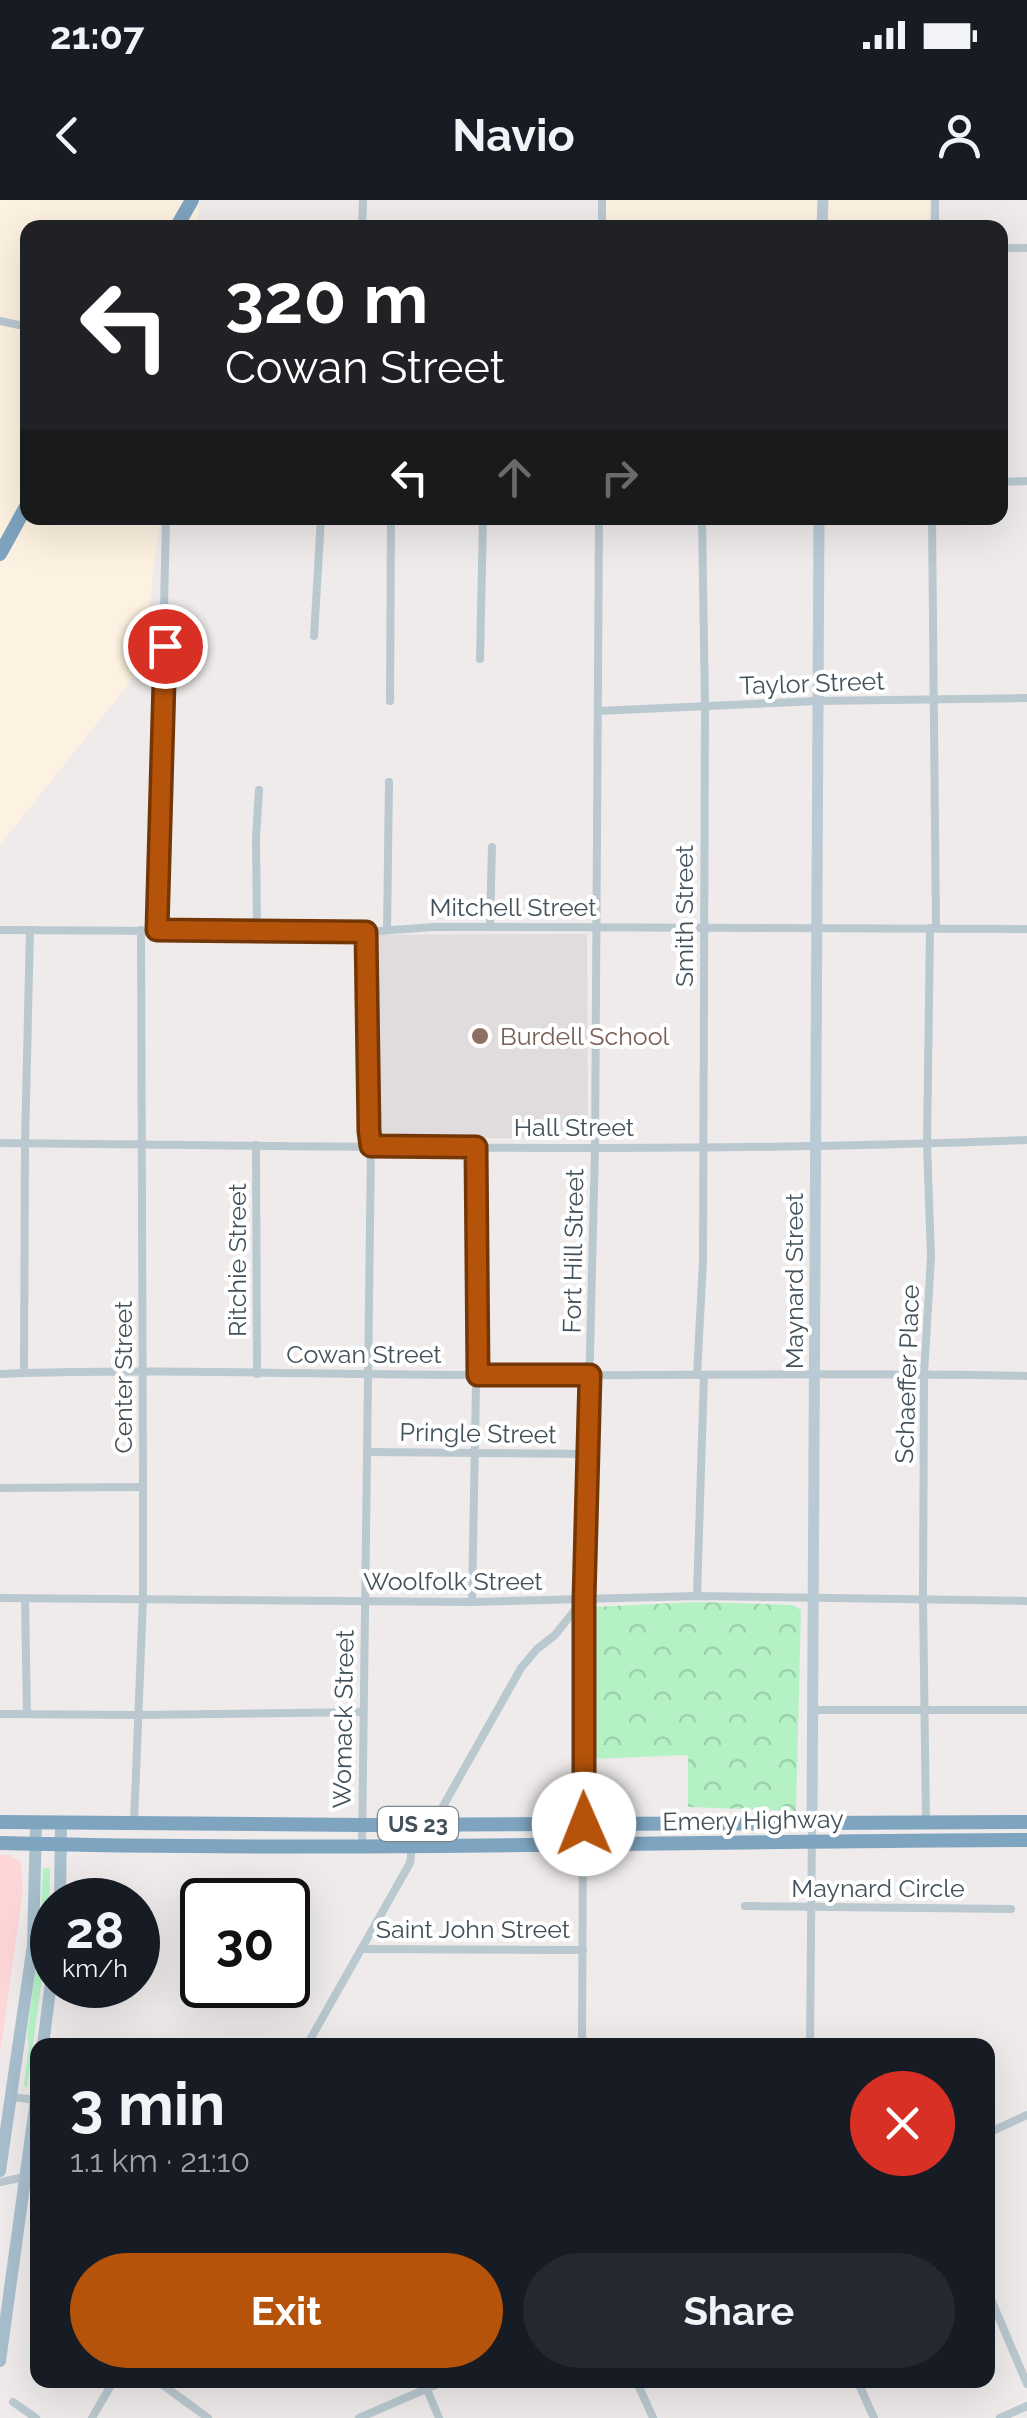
<!DOCTYPE html>
<html lang="en">
<head>
<meta charset="utf-8">
<style>
  :root { --surface:#171b24; --page:#242831; --text:#f1f3f6; --muted:#9ea1a6; --accent:#b45309 }
  body { margin:0; font-family:Raleway,sans-serif; background:var(--page); color:var(--text); height:100vh; display:flex; flex-direction:column; font-size:38px; white-space:nowrap }
  * { box-sizing:border-box; margin:0 }
  p { font-size:32px; color:var(--muted) }
  .icon { flex:none; width:55px; height:55px; fill:none; stroke:currentColor; stroke-width:2; stroke-linecap:round; stroke-linejoin:round }
  .map { position:relative; flex:1; overflow:hidden }
  .side { position:absolute; left:30px; top:1838px; width:965px; height:350px; display:flex; flex-direction:column; background:var(--surface); border-radius:20px; box-shadow:0 10px 40px #0002 }
  .side>* { flex:none }
  .banner { position:absolute; left:20px; top:20px; width:988px; height:305px; border-radius:20px; box-shadow:0 10px 40px #0002; background:#202124; color:#fff; overflow:hidden }
  .speed { position:absolute; left:30px; top:1678px; display:flex; gap:20px; font-size:50px; font-weight:700; text-align:center }
  .speed>* { display:grid; place-content:center; width:130px; height:130px; border-radius:50%; background:var(--surface); box-shadow:0 10px 40px #0002; line-height:1 }
  .speed small { font-size:25px; font-weight:400 }
  .speed .limit { border:5px solid #111; border-radius:15px; background:#fff; color:#111 }
  .pin { position:absolute; display:grid; place-items:center; width:85px; height:85px; color:#fff; margin:-42px; border:5px solid #fff; border-radius:50%; box-shadow:0 2px 10px #0007 }
  .me { position:absolute; width:110px; margin:-55px; rotate:359deg; stroke-linejoin:round; filter:drop-shadow(0 0 8px #0008) }
  .turn { display:flex; align-items:center; gap:35px; height:210px; padding:0 40px; font-size:45px }
  .turn .icon { width:130px; height:130px; stroke-width:2.5 }
  .turn b { display:block; font-size:70px; line-height:85px }
  .lanes { display:flex; align-items:center; height:95px; padding:0 40px; background:#0003; justify-content:center; gap:50px; direction:ltr }
  .lanes .off { opacity:.35 }
  .round { display:grid; place-items:center; flex:none; width:105px; height:105px; border-radius:52px; background:var(--page) }
  .head { display:flex; align-items:center; justify-content:space-between; height:170px; padding:0 40px }
  h1 { font-size:60px; font-weight:700; line-height:75px }
  .button { display:flex; gap:20px; margin-top:auto; padding:20px 40px }
  .button a { flex:1; height:115px; border-radius:60px; background:var(--accent); color:#fff; font-size:40px; font-weight:700; line-height:115px; text-align:center }
  .button a+a { background:var(--page); color:var(--text) }
  .status { display:flex; justify-content:space-between; align-items:center; height:70px; padding:0 50px; background:var(--surface); direction:ltr }
  .status svg { height:28px; fill:currentColor }
  header { display:flex; justify-content:space-between; align-items:center; height:130px; padding:0 40px; background:var(--surface); font-size:45px; font-weight:700 }
  .map>svg:first-child { display:block }
</style>
</head>
<body>
<div class="status"><b>21:07</b><svg viewBox="0 0 49 12"><path d="M0 12V9h3v3zM5 12V6h3v6zM10 12V3h3v9zM15 12V0h3v12zM26 1h20v11H26zM47 4h2v5h-2z"/></svg></div>
<header><svg class="icon" aria-label="back" viewBox="0 0 24 24"><path d="M15 5l-7 7 7 7"/></svg>Navio<svg class="icon" aria-label="person" viewBox="0 0 24 24"><circle cx="12" cy="8" r="4"/><path d="M4 21q1-7 8-7t8 7"/></svg></header>
<div class="map">
<svg width="1027" height="2218" viewBox="0 0 1027 2218">
  <defs>
    <pattern id="park-crowns" width="20" height="18" patternUnits="userSpaceOnUse" patternTransform="scale(2.5)"><rect width="20" height="18" fill="#b4f2c6"/><path d="M2 6a3 3 0 1 1 6 0M12 15a3 3 0 1 1 6 0" fill="none" stroke="#9cd1ac"/></pattern>
  </defs>
  <rect width="100%" height="100%" fill="#efebeb"/>
  <g fill="#fdf2e1">
    <path d="M0 0H200L196 27 28 28V318H160L142 467 0 645Z"/>
    <path d="M602 0H929V27L602 28Z"/>
  </g>
  <path fill="#e0dcdd" d="M587 734 588 938 373 939 372 735Z"/>
  <path fill="#fdd7d8" d="M0 1655H9L21 1662 23 1690 0 1854Z"/>
  <path fill="#b4f2c6" d="M43 1668H50L49 1727 27 1888 24 1886 29 1845 27 1836 40 1732Z"/>
  <path fill="url(#park-crowns)" d="M697 1402 793 1405 801 1410 796 1611 688 1607V1555L593 1559 594 1407Z"/>
  <g fill="none" stroke-linecap="round" stroke-linejoin="round">
    <g stroke="#bac8d0" stroke-width="8">
      <path d="M362 28 363 0"/>
      <path d="M602 28V0"/>
      <path d="M935 28V0"/>
      <path d="M1000 48H1027"/>
      <path d="M0 121 28 127"/>
      <path d="M1000 282 1027 281"/>
      <path d="M932 318 936 728"/>
      <path d="M314 436 321 318"/>
      <path d="M480 459 483 318"/>
      <path d="M390 501 391 318"/>
      <path d="M598 511 817 501 1027 498"/>
      <path d="M490 727 492 647"/>
      <path d="M0 730 366 732 433 727H509L1027 729"/>
      <path d="M157 730 166 318"/>
      <path d="M387 730 389 582"/>
      <path d="M257 732 256 638 259 590"/>
      <path d="M0 943C342 946 685 954 1027 940"/>
      <path d="M256 945 257 1174"/>
      <path d="M24 1173 25 943 30 730"/>
      <path d="M0 1174C160 1168 320 1175 479 1175 662 1176 844 1172 1027 1176"/>
      <path d="M697 1175 703 1061 705 506 702 318"/>
      <path d="M367 1252 588 1254"/>
      <path d="M0 1288 143 1287"/>
      <path d="M697 1396 704 1175"/>
      <path d="M0 1398 472 1402 697 1396 1027 1401"/>
      <path d="M25 1399 27 1514"/>
      <path d="M472 1402 476 1185 478 1175 476 947"/>
      <path d="M812 1510H1027"/>
      <path d="M0 1514 138 1515 363 1512"/>
      <path d="M926 1622 923 1400 924 1174 931 1057 927 944 930 728"/>
      <path d="M134 1623 143 1399V1287L141 730"/>
      <path d="M433 1624 521 1468 537 1449 555 1435 582 1401"/>
      <path d="M362 1646 371 946 369 931 366 732"/>
      <path d="M745 1706 1011 1709"/>
      <path d="M363 1749 583 1750"/>
      <path d="M307 1845 410 1663 412 1647"/>
      <path d="M582 1845 584 1399 595 948 599 318"/>
      <path d="M810 1845 812 1623"/>
      <path d="M10 1897 38 1900"/>
      <path d="M988 1933 1027 1915"/>
      <path d="M0 1982 25 1977"/>
      <path d="M988 2092 1027 2184"/>
      <path d="M156 2180 208 2218"/>
      <path d="M423 2180 439 2218"/>
      <path d="M636 2180 653 2218"/>
      <path d="M857 2180 874 2218"/>
      <path d="M13 2202 36 2218"/>
      <path d="M92 2218 114 2180"/>
      <path d="M359 2218 447 2180"/>
      <path d="M1000 2218 1027 2206"/>
    </g>
    <g stroke="#bacad4" stroke-width="11">
      <path d="M822 28 823 0"/>
      <path d="M812 1623 819 318"/>
    </g>
    <g stroke="#a8bfce" stroke-width="12">
      <path d="M60 1700 61 1622"/>
      <path d="M43 1845 52 1774"/>
      <path d="M0 1971 33 1745 36 1622"/>
      <path d="M0 2161 38 1885"/>
    </g>
    <g stroke="#7ea4c0" stroke-width="14">
      <path d="M176 28 192 0"/>
      <path d="M0 354 28 303"/>
      <path d="M0 1622 362 1625 1027 1622"/>
      <path d="M0 1643C342 1652 685 1641 1027 1640"/>
    </g>
  </g>
  <g fill="none" stroke-linecap="round" stroke-linejoin="round">
    <g stroke="#753606" stroke-width="25">
      <path id="route" d="M165 446 157 730 366 732 369 931 371 946 476 947 478 1175H590L584 1399V1624"/>
    </g>
    <use href="#route" stroke="#b45309" stroke-width="18"/>
  </g>
  <circle fill="#8d6e63" stroke="#fff" stroke-width="4" cx="480" cy="836" r="10"/>
  <g text-anchor="middle" dominant-baseline="central" stroke-width="8" stroke-linejoin="round" paint-order="stroke">
    <rect fill="#fff" stroke="#7b858c" stroke-width="2.5" x="378" y="1607" width="80" height="34" rx="8"/>
    <g font-size="22" font-weight="bold" fill="#42515a">
      <text x="418" y="1624">US 23</text>
    </g>
    <g font-size="25" fill="#42515a" stroke="#fff">
      <text transform="translate(812 483) rotate(-2)">Taylor Street</text>
      <text x="513" y="707">Mitchell Street</text>
      <text transform="translate(684 716) rotate(-90)">Smith Street</text>
      <text x="574" y="927">Hall Street</text>
      <text transform="translate(573 1051) rotate(-89)">Fort Hill Street</text>
      <text transform="translate(237 1060) rotate(-90)">Ritchie Street</text>
      <text transform="translate(794 1081) rotate(-90)">Maynard Street</text>
      <text x="364" y="1154">Cowan Street</text>
      <text transform="translate(907 1174) rotate(-88)">Schaeffer Place</text>
      <text transform="translate(123 1177) rotate(-90)">Center Street</text>
      <text transform="translate(478 1233) rotate(1)">Pringle Street</text>
      <text x="453" y="1381">Woolfolk Street</text>
      <text transform="translate(343 1519) rotate(-89)">Womack Street</text>
      <text transform="translate(753 1620) rotate(-1)">Emery Highway</text>
      <text x="878" y="1688">Maynard Circle</text>
      <text x="473" y="1729">Saint John Street</text>
    </g>
    <g font-size="25" fill="#785e54" stroke="#fff" text-anchor="start">
      <text x="500" y="836">Burdell School</text>
    </g>
  </g>
</svg>
<div class="speed"><div>28<small>km/h</small></div><div class="limit">30</div></div>
<div class="pin" style="left:165px;top:446px;background:#d93025"><svg class="icon" aria-label="arrive" viewBox="0 0 24 24"><path d="M6 21V4h12l-3 4 3 4H6"/></svg></div>
<svg class="me" style="left:584px;top:1624px" viewBox="-20 -20 40 40"><circle r="19" fill="#fff"/><path d="M0-13L10 11 0 6-10 11z" fill="#b45309"/></svg>
<div class="banner">
<div class="turn"><svg class="icon" aria-label="left" viewBox="0 0 24 24"><path d="M17 20v-9H6M10 6l-5 5 5 5"/></svg><div><b>320 m</b>Cowan Street</div></div>
<div class="lanes"><svg class="icon" aria-label="left" viewBox="0 0 24 24"><path d="M17 20v-9H6M10 6l-5 5 5 5"/></svg><svg class="icon off" aria-label="ahead" viewBox="0 0 24 24"><path d="M12 20V5M6 11l6-6 6 6"/></svg><svg class="icon off" aria-label="right" viewBox="0 0 24 24"><path d="M7 20v-9h11M14 6l5 5-5 5"/></svg></div>
</div>
<section class="side">
<div class="head"><div><h1>3 min</h1><p>1.1 km · 21:10</p></div><a class="round" style="background:#d93025;color:#fff"><svg class="icon" aria-label="close" viewBox="0 0 24 24"><path d="M6 6l12 12M18 6L6 18"/></svg></a></div>
<div class="button"><a>Exit</a><a>Share</a></div>
</section>
</div>
</body>
</html>
